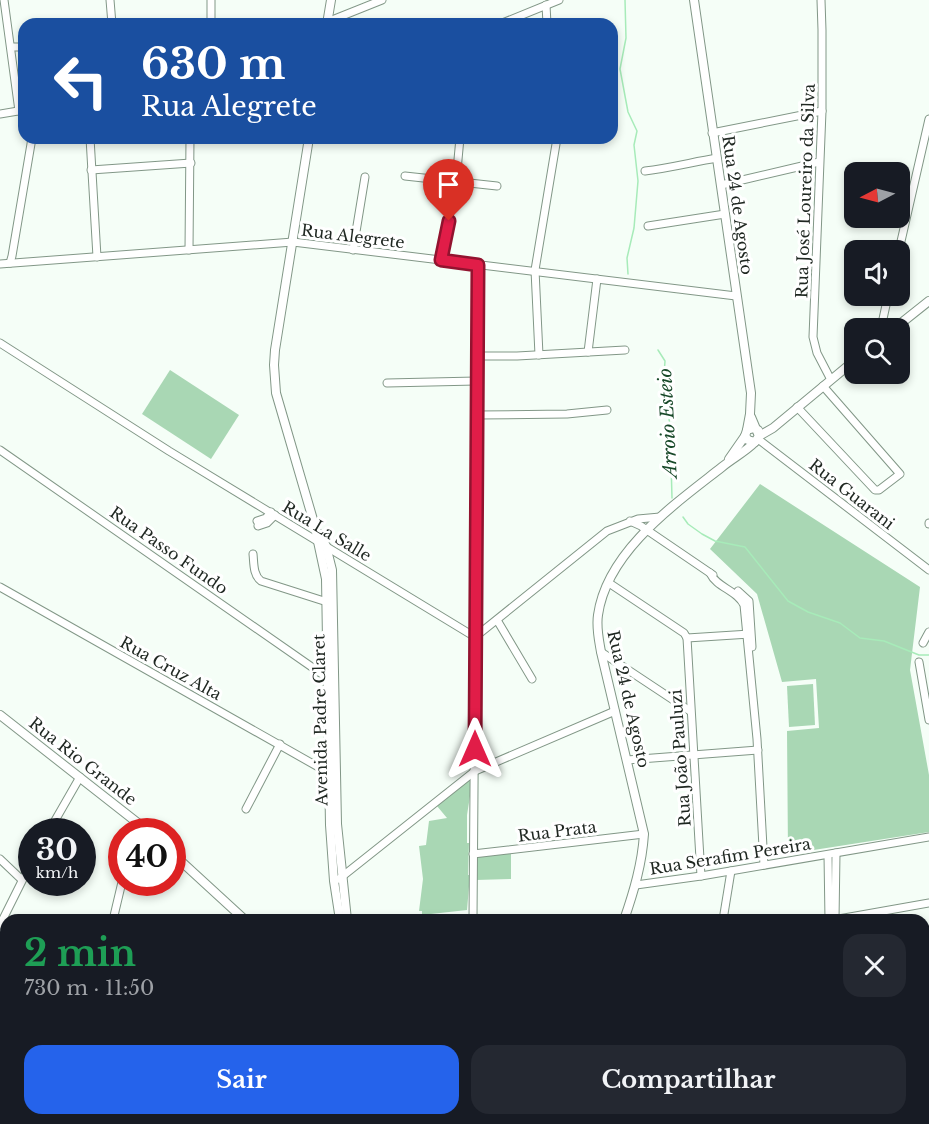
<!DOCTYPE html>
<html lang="pt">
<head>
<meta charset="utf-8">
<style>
  :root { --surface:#171b24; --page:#242831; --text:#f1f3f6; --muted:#9ea1a6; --accent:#2563eb }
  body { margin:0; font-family:"Libre Baskerville",serif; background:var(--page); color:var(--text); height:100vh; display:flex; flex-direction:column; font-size:22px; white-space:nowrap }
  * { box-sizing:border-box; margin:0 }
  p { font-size:20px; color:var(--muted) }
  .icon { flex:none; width:33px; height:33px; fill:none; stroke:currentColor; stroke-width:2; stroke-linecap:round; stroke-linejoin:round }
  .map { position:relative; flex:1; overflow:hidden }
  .details { position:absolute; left:0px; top:914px; width:930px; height:212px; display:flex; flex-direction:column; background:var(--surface); border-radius:18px 18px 0 0; box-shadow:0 3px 9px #0003 }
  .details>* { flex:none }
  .banner { position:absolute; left:18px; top:18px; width:600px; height:126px; border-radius:18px; box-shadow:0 3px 9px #0003; background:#1a4fa0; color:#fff; overflow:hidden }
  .needle { width:39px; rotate:264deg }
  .tools { position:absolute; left:844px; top:162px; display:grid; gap:12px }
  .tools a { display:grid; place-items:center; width:66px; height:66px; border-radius:12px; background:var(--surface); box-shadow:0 3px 9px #0003; font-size:30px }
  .speed { position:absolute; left:18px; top:818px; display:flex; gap:12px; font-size:30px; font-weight:700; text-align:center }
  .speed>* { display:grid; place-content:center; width:78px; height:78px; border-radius:50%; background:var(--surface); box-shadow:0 3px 9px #0003; line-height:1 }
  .speed small { font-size:15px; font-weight:400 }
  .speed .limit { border:9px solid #d22; background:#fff; color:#111 }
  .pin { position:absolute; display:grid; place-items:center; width:51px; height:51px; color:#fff; margin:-62px -26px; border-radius:50% 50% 50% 0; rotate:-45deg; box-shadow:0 0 6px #0007 }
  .pin .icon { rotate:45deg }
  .me { position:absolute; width:66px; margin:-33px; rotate:0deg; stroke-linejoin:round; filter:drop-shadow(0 0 4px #0008) }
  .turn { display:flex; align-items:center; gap:21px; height:126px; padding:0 24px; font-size:27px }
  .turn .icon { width:78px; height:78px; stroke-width:2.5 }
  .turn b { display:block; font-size:42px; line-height:51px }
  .round { display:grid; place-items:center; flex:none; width:63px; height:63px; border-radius:18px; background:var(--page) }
  .headline { display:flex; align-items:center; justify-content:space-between; height:102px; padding:0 24px }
  h1 { font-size:36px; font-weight:800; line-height:45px; color:#1e9e55 }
  .primary-button { display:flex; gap:12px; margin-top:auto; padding:12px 24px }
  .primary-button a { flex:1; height:69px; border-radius:18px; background:var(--accent); color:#fff; font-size:24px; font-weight:800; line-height:69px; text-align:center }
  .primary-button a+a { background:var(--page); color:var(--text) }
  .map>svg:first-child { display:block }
</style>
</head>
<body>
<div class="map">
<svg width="929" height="1124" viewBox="0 0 929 1124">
  <rect width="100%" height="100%" fill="#f5fef7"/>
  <g fill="#a9d7b4">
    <path d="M170 370 239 415 211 459 142 414Z"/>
    <path d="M760 484 920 587 910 670 929 775V832L788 854 787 731 819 728 816 679 782 682 757 594 710 549Z"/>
    <path d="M813 684 815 725 789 727 787 686Z"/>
    <path d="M473 777 467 815V843H469L468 875H470L467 910 422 915V911H419L423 879 419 846 426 845 429 821 447 818 437 806Z"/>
    <path d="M511 852V879L476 880 475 855Z"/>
  </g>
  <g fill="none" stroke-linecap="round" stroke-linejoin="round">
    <g stroke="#a7ebb9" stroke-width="1.5">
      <path d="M625 0 626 38 620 69 628 112 637 131 634 145 638 181 634 228 627 258 628 274"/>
      <path d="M658 350 665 361 664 375 670 427 672 498"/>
      <path d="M683 517 688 524 702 534 715 541 745 547 788 601 808 612 840 623 860 638 884 641 919 655H929"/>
    </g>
    <g stroke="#829787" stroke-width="9">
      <g id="minor">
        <path d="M4 0 19 111"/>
        <path d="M110 0 112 24"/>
        <path d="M821 0 822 30V111L813 337 817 353 830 378"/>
        <path d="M546 5 547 24"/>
        <path d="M327 22 382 0"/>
        <path d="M211 24V0"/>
        <path d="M500 24 559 0"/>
        <path d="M11 47H24"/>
        <path d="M0 114 24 110"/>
        <path d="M712 133 822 111"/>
        <path d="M90 138 97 257"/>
        <path d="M91 170 191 163"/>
        <path d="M645 171C670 168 693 162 717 158"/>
        <path d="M405 176 497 186"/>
        <path d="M721 185 819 162"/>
        <path d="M648 226 725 214"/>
        <path d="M189 250 190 138"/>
        <path d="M353 250 365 177"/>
        <path d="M899 250 929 119"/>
        <path d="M441 260 456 181 460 138"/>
        <path d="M10 263 12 256 32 138"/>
        <path d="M0 264 293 242 736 296"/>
        <path d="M881 328 888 296"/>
        <path d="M0 343 169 451 475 637"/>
        <path d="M588 352 597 279"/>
        <path d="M539 355 535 270 557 138"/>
        <path d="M477 356H517L625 350"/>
        <path d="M387 383 476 381"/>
        <path d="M797 407 875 490H879L900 474 823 386"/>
        <path d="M476 415 567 414 607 410"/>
        <path d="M758 439 929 570"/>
        <path d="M0 450 329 679"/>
        <path d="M257 521 266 518 271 512"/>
        <path d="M630 521 641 526 713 575"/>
        <path d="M929 523V524"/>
        <path d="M258 526 267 523 275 515"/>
        <path d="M253 554C254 563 253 575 261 581L327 602"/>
        <path d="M710 573C717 588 737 590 744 605L757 739 764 865"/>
        <path d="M609 583 684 633 687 638 750 634"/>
        <path d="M0 587 329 773"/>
        <path d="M738 591 749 601 752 647"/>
        <path d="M497 620 532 679"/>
        <path d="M475 637 607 531 638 519 660 517"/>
        <path d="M687 638 701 876"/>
        <path d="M923 643 929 632"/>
        <path d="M601 652 690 711"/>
        <path d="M919 662 929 720"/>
        <path d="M627 760 758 750"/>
        <path d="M246 809 280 744"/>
        <path d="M49 831 80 777"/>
        <path d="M473 854 644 834"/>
        <path d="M828 855 829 920"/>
        <path d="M0 859 21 879"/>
        <path d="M339 879 475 771 615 711"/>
        <path d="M636 885 701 876 929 837"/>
        <path d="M113 920 122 882"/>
        <path d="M473 920 478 265"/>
        <path d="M723 920 731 871"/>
        <path d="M833 920 929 903"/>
        <path d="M835 920 836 853"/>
        <path d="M0 925 32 861"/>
        <path d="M924 1003 929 1002"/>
        <path d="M924 1056 929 1097"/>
        <path d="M0 1121 11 1124"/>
        <path d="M65 1124 66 1119"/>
        <path d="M189 1124 191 1119"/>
        <path d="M270 1124V1120"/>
        <path d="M305 1124 306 1119"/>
        <path d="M461 1124 462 1119"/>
        <path d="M691 1124 692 1119"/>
        <path d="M811 1124V1119"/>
        <path d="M817 1124 818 1119"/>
      </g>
    </g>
    <g stroke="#829787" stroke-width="10">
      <g id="major">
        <path d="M694 0 751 393 750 414 747 430"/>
        <path d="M327 24 331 0"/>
        <path d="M309 138 275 350 274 365 276 393 314 523 326 579 330 825 334 881 340 920"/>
        <path d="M895 328 929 301"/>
        <path d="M751 417 759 436 755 442 748 440 745 436 747 430 754 428 758 430"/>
        <path d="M759 436 773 428 855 360"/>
        <path d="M729 459 745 436"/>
        <path d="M320 534 326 546 332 570 337 824 347 920"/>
        <path d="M0 715 148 831"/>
        <path d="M172 853 245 920"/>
        <path d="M624 920C634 891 642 864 644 834L601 652C599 640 596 628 598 615 607 551 675 504 722 467 733 458 745 452 755 442"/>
        <path d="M373 1119V1124"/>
        <path d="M655 1119 671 1124"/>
        <path d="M366 1124V1119"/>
        <path d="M560 1124 561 1119"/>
      </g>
    </g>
    <use href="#minor" stroke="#fff" stroke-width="7"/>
    <use href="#major" stroke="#fff" stroke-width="8"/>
  </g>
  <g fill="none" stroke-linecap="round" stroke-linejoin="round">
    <g stroke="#92132f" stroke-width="15">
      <path id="route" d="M449 221 441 260 478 265 475 749"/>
    </g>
    <use href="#route" stroke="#e11d48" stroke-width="10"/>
  </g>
  <g text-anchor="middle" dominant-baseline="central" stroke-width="6" stroke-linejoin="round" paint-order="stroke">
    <g font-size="16" fill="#1f2721" stroke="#fff">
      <text transform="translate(805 191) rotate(-88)">Rua José Loureiro da Silva</text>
      <text transform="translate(738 205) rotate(82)">Rua 24 de Agosto</text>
      <text transform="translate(353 236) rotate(7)">Rua Alegrete</text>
      <text transform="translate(852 494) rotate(38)">Rua Guarani</text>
      <text transform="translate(327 531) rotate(31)">Rua La Salle</text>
      <text transform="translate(169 550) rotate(35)">Rua Passo Fundo</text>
      <text transform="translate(171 668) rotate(29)">Rua Cruz Alta</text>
      <text transform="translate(629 699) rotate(77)">Rua 24 de Agosto</text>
      <text transform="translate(320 720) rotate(-91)">Avenida Padre Claret</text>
      <text transform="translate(680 758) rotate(-94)">Rua João Pauluzi</text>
      <text transform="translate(83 761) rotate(38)">Rua Rio Grande</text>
      <text transform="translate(557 831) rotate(-7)">Rua Prata</text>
      <text transform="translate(730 856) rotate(-9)">Rua Serafim Pereira</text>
    </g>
    <g font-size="18" font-style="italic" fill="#184929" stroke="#fff">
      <text transform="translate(668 423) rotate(-93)">Arroio Esteio</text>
    </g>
  </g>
</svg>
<div class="tools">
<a><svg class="needle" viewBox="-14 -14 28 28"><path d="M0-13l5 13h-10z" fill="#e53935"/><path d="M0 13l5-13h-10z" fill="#9ea1a6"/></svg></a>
<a><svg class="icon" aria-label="sound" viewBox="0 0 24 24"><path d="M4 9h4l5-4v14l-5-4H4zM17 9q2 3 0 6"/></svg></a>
<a><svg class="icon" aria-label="search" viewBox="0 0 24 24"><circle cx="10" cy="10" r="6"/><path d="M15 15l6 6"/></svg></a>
</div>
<div class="speed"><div>30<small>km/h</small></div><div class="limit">40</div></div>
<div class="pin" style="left:449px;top:221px;background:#d93025"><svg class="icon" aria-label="arrive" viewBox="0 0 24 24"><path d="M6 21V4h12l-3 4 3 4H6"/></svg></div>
<svg class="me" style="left:475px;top:749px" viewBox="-20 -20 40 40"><path d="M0-17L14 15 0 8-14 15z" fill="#e11d48" stroke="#fff" stroke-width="4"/></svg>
<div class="banner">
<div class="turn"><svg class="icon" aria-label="left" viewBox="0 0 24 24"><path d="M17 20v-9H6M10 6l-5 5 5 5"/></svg><div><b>630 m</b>Rua Alegrete</div></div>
</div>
<section class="details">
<div class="headline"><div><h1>2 min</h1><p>730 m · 11:50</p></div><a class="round"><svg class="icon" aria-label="close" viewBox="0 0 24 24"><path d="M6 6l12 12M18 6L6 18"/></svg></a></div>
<div class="primary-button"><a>Sair</a><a>Compartilhar</a></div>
</section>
</div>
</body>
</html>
